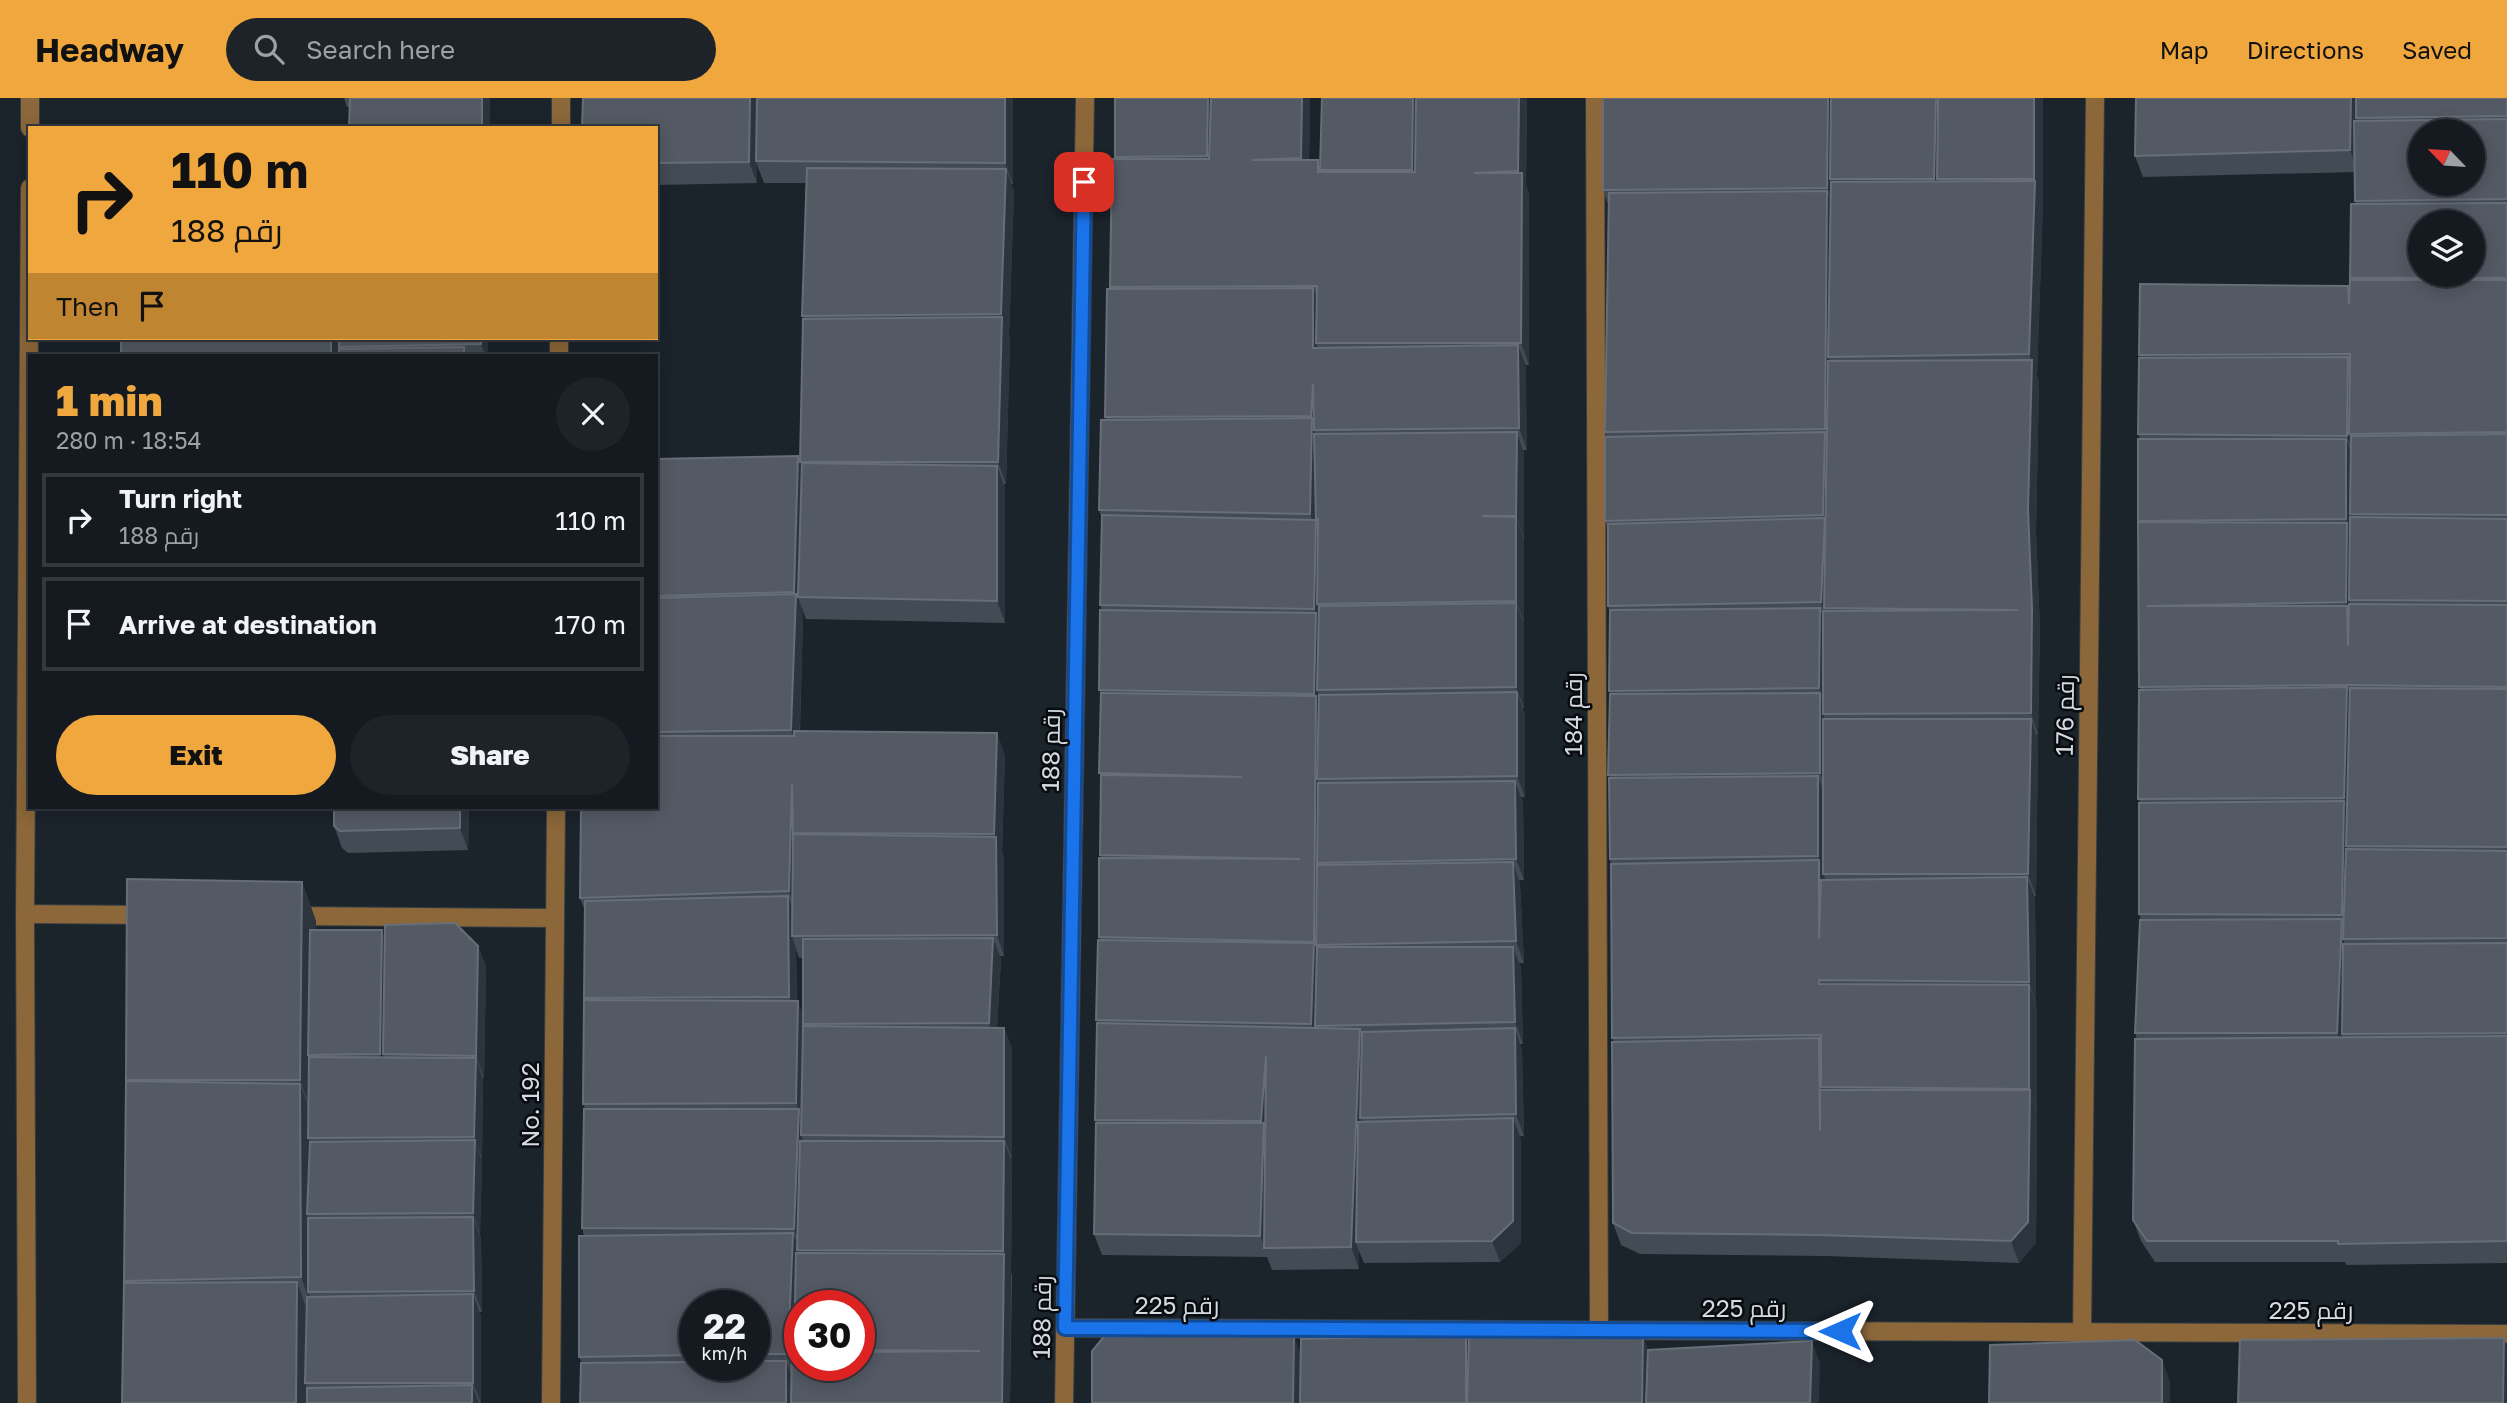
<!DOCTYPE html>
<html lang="en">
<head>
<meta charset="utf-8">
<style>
  :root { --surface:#141a20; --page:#1d2329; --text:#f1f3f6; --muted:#9da1a5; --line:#33383e; --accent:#efa73e }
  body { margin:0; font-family:"Golos Text",Cairo,sans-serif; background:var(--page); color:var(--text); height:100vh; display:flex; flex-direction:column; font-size:26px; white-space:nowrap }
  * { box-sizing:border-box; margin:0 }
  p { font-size:23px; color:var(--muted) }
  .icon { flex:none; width:38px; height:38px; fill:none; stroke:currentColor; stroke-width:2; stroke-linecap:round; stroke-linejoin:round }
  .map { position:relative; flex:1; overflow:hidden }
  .sheet { position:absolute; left:28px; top:256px; width:630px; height:455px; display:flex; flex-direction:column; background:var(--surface); border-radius:0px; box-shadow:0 4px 18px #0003,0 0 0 2px var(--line) }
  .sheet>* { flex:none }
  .top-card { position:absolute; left:28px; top:28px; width:630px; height:214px; border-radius:0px; box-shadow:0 4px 18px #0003,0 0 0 2px var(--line); background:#efa73e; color:#111; overflow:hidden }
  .needle { width:46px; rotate:295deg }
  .buttons { position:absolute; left:2408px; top:21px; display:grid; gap:14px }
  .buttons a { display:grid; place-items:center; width:77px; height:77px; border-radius:50%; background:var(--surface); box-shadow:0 4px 18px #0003,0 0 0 2px var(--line); font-size:35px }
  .speed { position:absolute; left:679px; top:1192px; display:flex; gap:14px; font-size:35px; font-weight:700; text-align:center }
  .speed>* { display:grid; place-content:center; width:91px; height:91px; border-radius:50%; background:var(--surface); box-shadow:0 4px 18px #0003,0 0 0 2px var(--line); line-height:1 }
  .speed small { font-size:18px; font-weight:400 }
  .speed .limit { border:10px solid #d22; background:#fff; color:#111 }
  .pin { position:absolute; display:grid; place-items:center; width:60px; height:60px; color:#fff; margin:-30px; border-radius:14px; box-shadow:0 4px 10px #0006 }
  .me { position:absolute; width:77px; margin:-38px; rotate:270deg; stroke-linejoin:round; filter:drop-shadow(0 0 5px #0008) }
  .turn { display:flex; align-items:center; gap:24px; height:147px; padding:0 28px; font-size:32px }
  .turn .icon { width:91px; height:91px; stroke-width:2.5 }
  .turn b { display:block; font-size:49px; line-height:60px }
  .then { display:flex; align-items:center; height:66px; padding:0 28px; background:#0003; gap:14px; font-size:26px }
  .round { display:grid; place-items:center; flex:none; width:74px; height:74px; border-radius:37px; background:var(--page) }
  .overview { display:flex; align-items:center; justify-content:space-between; height:119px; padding:0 28px }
  h1 { font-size:42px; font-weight:800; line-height:52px; color:var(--accent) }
  .button { display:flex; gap:14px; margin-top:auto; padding:14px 28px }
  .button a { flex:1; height:80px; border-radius:42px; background:var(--accent); color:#111; font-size:28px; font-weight:800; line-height:80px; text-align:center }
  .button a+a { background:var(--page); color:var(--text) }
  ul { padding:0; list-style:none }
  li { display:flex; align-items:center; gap:21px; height:94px; margin:0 14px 10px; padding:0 14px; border:4px solid var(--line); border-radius:0px }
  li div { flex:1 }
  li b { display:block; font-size:26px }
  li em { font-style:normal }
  header { display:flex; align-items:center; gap:42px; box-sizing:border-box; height:98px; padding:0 35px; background:var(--accent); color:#111 }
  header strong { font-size:33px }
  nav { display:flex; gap:38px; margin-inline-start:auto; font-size:24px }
  .search { width:490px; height:63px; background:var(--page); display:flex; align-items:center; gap:18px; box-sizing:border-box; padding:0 24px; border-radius:38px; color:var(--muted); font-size:26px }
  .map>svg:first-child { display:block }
</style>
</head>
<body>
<header>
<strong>Headway</strong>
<div class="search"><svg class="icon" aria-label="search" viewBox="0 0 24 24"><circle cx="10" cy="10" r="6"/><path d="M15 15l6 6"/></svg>Search here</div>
<nav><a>Map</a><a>Directions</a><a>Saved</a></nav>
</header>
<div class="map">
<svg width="2507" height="1305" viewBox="0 0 2507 1305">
  <rect width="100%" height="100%" fill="#1b232b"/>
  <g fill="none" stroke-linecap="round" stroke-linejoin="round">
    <g stroke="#353d44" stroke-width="20">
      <g id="minor">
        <path d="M1595 0 1599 1232"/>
        <path d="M30 30V0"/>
        <path d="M561 30V0"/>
        <path d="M559 257V240"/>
        <path d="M25 816 151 817"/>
        <path d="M291 818 555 820"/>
        <path d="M1065 1230 2507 1236"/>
        <path d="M2082 1234 2095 0"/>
        <path d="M27 1305 25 816 30 90"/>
        <path d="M551 1305 556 709"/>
        <path d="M1064 1305 1085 0"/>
      </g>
    </g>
    <use href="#minor" stroke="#8b6739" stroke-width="18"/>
  </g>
  <g fill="#434b54" fill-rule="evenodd">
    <path d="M344 0H490V30H349L350 9H347Z"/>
    <path d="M583 0H1013V86H1011L1014 93 1009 238 1010 240 1006 386H1004L1005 390V525L806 521 802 510 803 518 800 633 1005 657 1002 754 1004 760V858H1000L1001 861 997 930H1004L1012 951V1061H1010L1012 1064 1011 1174 1012 1178 1010 1305H580L582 1265 579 1259 584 1138 582 1130 585 1011 583 1006 585 813 580 800 656 709V361L798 358 802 369 800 364 803 221 802 218 806 85H764L757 67V85L656 87V30ZM796 851 799 860H803V916L797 903ZM695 1208H754V1267H695ZM800 1208H859V1267H800Z"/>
    <path d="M1115 0H1310L1309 62 1320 68 1527 0 1526 87 1529 97V267H1525L1527 352H1523L1524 356V525H1523L1524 610H1522L1525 616V699H1521L1523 705 1524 782H1519L1520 786 1524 865H1519L1521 870 1523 946H1520L1522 952 1524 1038H1519L1521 1041V1145L1500 1164 1364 1165 1359 1153V1171L1272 1172 1267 1159 1102 1157 1094 1136 1097 1025 1095 1022 1098 925 1096 922 1100 842 1099 839 1101 760 1100 757 1101 679 1099 675 1101 596 1099 592 1102 512 1100 507 1102 421 1099 412 1106 322 1105 319 1115 61Z"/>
    <path d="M1603 0H2043V105L2037 277 2039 284 2036 433 2040 533 2038 637H2037L2038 642 2036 798H2034L2035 800 2037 1014 2036 1145 2019 1165 1826 1158 1640 1156 1621 1147 1613 1125 1614 944 1612 940 1611 766 1610 761V680L1608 677 1611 596 1609 593 1610 515 1608 508V430L1605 423 1607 339 1605 334 1608 106 1603 92Z"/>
    <path d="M2136 0H2507V1165L2346 1167 2345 1164H2155L2141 1143 2133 1122 2137 941 2135 935 2141 822 2139 816 2140 705 2138 701 2140 592 2139 589 2138 341H2140L2138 336 2139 257 2350 192 2356 106 2355 103V74L2143 79 2135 58Z"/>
    <rect x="121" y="240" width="367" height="17"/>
    <path d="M469 709 468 752 348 755 342 750 334 728Z"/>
    <path d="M302 784 316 823V832L478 848 486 869 484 980H483L482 1060H481L482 1063 480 1137 481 1141 482 1214H479L481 1218V1305H122L125 1185 126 982Z"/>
  </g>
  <g fill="#2c343e">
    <rect x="482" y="0" width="8" height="30"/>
    <path d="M750 0H759L756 63 757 67V85L749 64Z"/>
    <path d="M1005 0H1013V86L1005 65Z"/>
    <path d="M1208 0H1217L1215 80 1207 58Z"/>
    <path d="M1302 0H1310L1309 82 1301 60Z"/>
    <path d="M1413 0H1422L1420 93 1412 72Z"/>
    <path d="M1519 0H1527L1526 87 1529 97V267L1521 245 1522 83 1518 73Z"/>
    <path d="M1828 0H1836L1830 81 1835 94V111L1827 90Z"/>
    <path d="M1936 0H1944L1937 81 1942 95V103L1934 81Z"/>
    <path d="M2034 0H2043V105L2037 277 2039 284 2036 433 2040 533 2038 637 2031 615 2028 411 2032 263 2029 256 2035 83Z"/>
    <path d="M2351 0H2360L2356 20 2359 29 2358 74 2350 52Z"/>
    <path d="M1006 71 1014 93 1009 238 1001 216Z"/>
    <path d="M1827 93 1835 114 1828 259 1834 277 1833 352 1825 331Z"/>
    <path d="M1313 190 1321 211 1316 245 1321 259 1313 250Z"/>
    <path d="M1002 219 1010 240 1006 386 998 364Z"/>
    <path d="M331 240H345L339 249 342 257H331Z"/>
    <path d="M481 240H488V257H485L481 246Z"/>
    <path d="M1518 247 1526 268 1527 352 1519 330Z"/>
    <path d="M2348 259 2356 281 2349 336 2355 351 2354 360 2347 338Z"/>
    <path d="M1313 286 1314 332 1320 348 1316 422 1324 443 1317 506 1322 522 1317 592 1322 606 1317 681 1323 698 1317 765 1322 780 1316 847 1321 862V865L1314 844 1316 600 1314 596 1316 515 1314 511 1316 432 1310 416 1311 318Z"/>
    <path d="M1517 334 1524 356V439L1516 418Z"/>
    <path d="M1825 334 1833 356 1824 510 1828 526 1821 504 1824 420 1823 417Z"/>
    <path d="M2346 341 2354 362 2350 416 2354 427 2353 443 2346 421Z"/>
    <path d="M798 358 806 379 798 499 802 510 803 518 799 654 791 632 796 497 794 494Z"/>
    <path d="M997 368 1005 390V525L997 503Z"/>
    <path d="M1516 419 1524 441V525L1516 503Z"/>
    <path d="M2347 425 2354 447 2349 502 2354 517V526L2346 504Z"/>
    <path d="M1516 505 1524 527V610L1516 589Z"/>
    <path d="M1820 510 1827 532V612L1819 590Z"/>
    <path d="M2347 589 2355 610 2352 722 2344 700Z"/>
    <path d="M1517 594 1525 616V699L1517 678Z"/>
    <path d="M1820 595 1827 616H1823L1828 627 1827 696 1820 675Z"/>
    <path d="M2031 621 2038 642 2036 798 2028 776Z"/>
    <path d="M997 635 1005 657 1002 754 1004 760V858L997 837 996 742 994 736Z"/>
    <path d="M1818 678 1826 700 1824 776 1818 758Z"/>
    <path d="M1515 683 1523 705 1524 782 1516 761Z"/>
    <path d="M792 686 793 735 798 751 797 815 789 793Z"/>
    <path d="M2344 703 2352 724 2346 748 2351 762 2350 838 2342 817Z"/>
    <path d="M460 709H469L468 752 460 730Z"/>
    <path d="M1819 762 1827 786 1819 841Z"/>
    <path d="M1513 764 1520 786 1524 865 1516 843Z"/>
    <path d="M2027 779 2035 800 2036 906 2029 884Z"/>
    <path d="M302 784 316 823 315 957H308L314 974V1021L300 982Z"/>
    <path d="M788 798 796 820 792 838 796 851 797 920 789 899Z"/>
    <path d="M2342 821 2349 841H2343L2349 857 2342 936 2345 944V956L2337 935Z"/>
    <path d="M382 832 390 854 383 956 388 970V978L380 956Z"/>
    <path d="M993 840 1001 861 996 946 989 925Z"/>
    <path d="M1314 845 1322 867 1315 928 1319 939V948L1311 926Z"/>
    <path d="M478 848 486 869 484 980 476 958Z"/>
    <path d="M1513 849 1521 870 1523 946 1515 924Z"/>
    <path d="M2029 887 2037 909V1012L2029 991Z"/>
    <path d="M798 903 806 925 803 926 806 935 801 1037 806 1051 802 1152 794 1131 799 1013 796 1005Z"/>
    <path d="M1004 930 1012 951V1061L1004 1039Z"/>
    <path d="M1515 930 1522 952 1524 1038 1516 1016Z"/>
    <path d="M1360 931 1367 953 1360 1020 1364 1031 1356 1144 1359 1153V1171L1351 1149Z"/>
    <path d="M1819 940 1826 961 1821 989 1827 1006 1820 1033Z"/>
    <path d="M1266 958 1265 1150 1260 1138 1263 1028 1261 1023Z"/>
    <path d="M476 960 483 981 482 1060 474 1039Z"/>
    <path d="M300 986 315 1025 308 1040 315 1058 307 1116 315 1137 308 1194 315 1212V1218L301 1179Z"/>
    <path d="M2030 992 2037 1014 2036 1145 2019 1165 2011 1143Z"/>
    <path d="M1513 1020 1521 1041V1145L1500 1164 1492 1143Z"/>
    <path d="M475 1042 482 1063 480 1137 473 1115Z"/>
    <path d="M1004 1043 1012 1064 1010 1305H1002L1004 1157 1003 1153Z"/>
    <path d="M473 1119 481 1141 482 1214 474 1193Z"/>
    <path d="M793 1135 800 1152H797L801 1163 794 1252 797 1260 796 1278 788 1256Z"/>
    <path d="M297 1184 311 1223 305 1285 311 1300V1305H296Z"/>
    <path d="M473 1196 481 1218V1305L473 1285Z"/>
    <path d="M1466 1237 1474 1259 1466 1305Z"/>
    <path d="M1294 1238 1302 1259 1301 1305H1293Z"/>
    <path d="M1643 1238 1651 1259 1650 1305H1642Z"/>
    <path d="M2504 1240 2507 1249V1305H2503Z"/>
    <path d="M1812 1243 1820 1265 1819 1305H1810Z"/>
    <path d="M2162 1262 2170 1283V1305H2162Z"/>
    <path d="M786 1263 794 1284V1305H786Z"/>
    <path d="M472 1287 479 1305H472Z"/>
  </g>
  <g fill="#535a64" stroke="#676e77" stroke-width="2" fill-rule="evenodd">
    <path d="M350 0H482V30H349Z"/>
    <path d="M583 0H750L749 64 656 65V30H582Z"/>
    <path d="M757 0H1005V65L756 63Z"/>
    <path d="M1115 0H1208L1207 58 1115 59Z"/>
    <path d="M1211 0H1302L1301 60 1252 62H1318V74H1415L1416 0H1519L1518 73 1474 75H1522L1521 245H1316L1317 188 1110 189 1112 61H1209Z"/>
    <path d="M1322 0H1413L1412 72H1320Z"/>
    <path d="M1603 0H1828L1827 90 1603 92Z"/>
    <path d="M1831 0H1936L1934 81H1830Z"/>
    <path d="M1938 0H2034V81H1937Z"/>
    <path d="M2136 0H2351L2350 52 2135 58Z"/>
    <path d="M2356 0H2507V18L2356 20Z"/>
    <path d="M2507 21V101L2355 103 2354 23ZM2420 33H2473V86H2420Z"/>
    <path d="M807 70 1006 71 1001 216 802 218Z"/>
    <path d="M2035 83 2029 256 1828 259 1831 84Z"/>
    <path d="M1827 93 1825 331 1605 334 1609 95Z"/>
    <path d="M2507 105V180H2350L2351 106ZM2420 124H2473V177H2420Z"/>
    <path d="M2350 182H2507V334L2349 336 2350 256 2139 257 2140 186 2348 188 2349 206Z"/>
    <path d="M1313 190V250L1518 247 1519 330 1314 332 1313 286 1311 318 1105 319 1107 191Z"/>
    <path d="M1002 219 998 364H800L803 221Z"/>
    <rect x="121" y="240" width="210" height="17"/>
    <path d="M339 240H481V246L339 249Z"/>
    <path d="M464 249V257H339V251Z"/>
    <path d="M2348 259 2347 338 2138 336 2139 260Z"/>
    <path d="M2032 262 2028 411 2032 511 2031 615 1823 616V513L2018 512 1824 510 1828 263Z"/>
    <path d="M1312 320 1310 416 1099 412 1101 322Z"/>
    <path d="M1517 334 1516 418H1482L1516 419V503L1317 506 1318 421 1316 422 1314 336Z"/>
    <path d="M1825 334 1823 417 1605 423V339Z"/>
    <path d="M2507 336V417L2350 416 2351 338Z"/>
    <path d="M2138 341H2346V421L2138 423Z"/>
    <path d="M798 358 794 494 656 498V361Z"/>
    <path d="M802 365 997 368V503L798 499Z"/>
    <path d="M1102 417 1316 422 1314 511 1100 507Z"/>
    <path d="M2350 419 2507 421V503L2349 502Z"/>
    <path d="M1825 420 1821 504 1608 508V426Z"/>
    <path d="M2138 424 2347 425 2346 504 2147 508H2347L2348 548 2349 506 2507 507V589L2347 587 2139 589Z"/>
    <path d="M796 496 791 632 656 634V500Z"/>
    <path d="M1516 505V589L1317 592 1319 508Z"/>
    <path d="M1820 510 1819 590 1609 593 1610 512Z"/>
    <path d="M1100 512 1316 515 1314 596 1099 592Z"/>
    <path d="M2347 589 2344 700 2138 701 2139 592Z"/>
    <path d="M2350 590 2507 591V749L2346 748Z"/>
    <path d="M1517 594V678L1317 681 1319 597Z"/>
    <path d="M1101 595 1316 598 1314 844 1099 839V760L1300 761 1100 757 1101 677 1242 679 1099 675Z"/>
    <path d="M1820 595V675L1608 677 1610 596Z"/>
    <path d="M1823 621H2031L2028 776H1823Z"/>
    <path d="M794 633 997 635 994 736 793 735 792 686 789 793 580 800 581 709H656V638H794Z"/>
    <path d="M1818 678V758L1610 761 1609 680Z"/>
    <path d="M1515 683 1516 761 1317 765 1318 685Z"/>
    <path d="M2344 703 2342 817 2139 816V705Z"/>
    <path d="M334 709H460V730L340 733 334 728Z"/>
    <path d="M793 736 996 739 997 837 792 838Z"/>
    <path d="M2346 751 2507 753V840L2343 841Z"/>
    <path d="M1819 762V841L1821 782 2027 779 2029 884 1819 882V886L2029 887V991L1821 989V937L1612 940 1611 766Z"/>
    <path d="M1513 764 1516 843 1316 847 1317 767Z"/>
    <path d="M127 781 302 784 300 982H126Z"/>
    <path d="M788 798 789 899 584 900 585 803Z"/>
    <path d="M2342 821 2337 935H2135L2140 822Z"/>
    <path d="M455 825 478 848 476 958 383 956 385 827Z"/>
    <path d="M310 832H382L380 956 308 957Z"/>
    <path d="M993 840 989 925 803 926V841Z"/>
    <path d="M1098 842 1314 845 1311 926 1096 922Z"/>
    <path d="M2507 845V935L2342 936 2343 846Z"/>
    <path d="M1317 849H1513L1515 924 1315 928Z"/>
    <path d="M584 902 798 903 796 1005 583 1006Z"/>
    <path d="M1097 925 1360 931 1351 1149 1264 1150 1266 958 1261 1023 1095 1022Z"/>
    <path d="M803 928 1004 930V1039L801 1037Z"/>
    <path d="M1515 930 1516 1016 1360 1020 1362 934Z"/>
    <path d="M2507 938V1143L2338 1146V1143H2147L2133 1122 2135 941Z"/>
    <path d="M1819 940 1820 1033V992H2030L2028 1124 2011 1143 1818 1137 1632 1135 1613 1125 1612 944Z"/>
    <path d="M309 959 476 960 474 1039 308 1040Z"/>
    <path d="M126 983 300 986 301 1179 124 1183Z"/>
    <path d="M584 1011H799L794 1131 582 1130Z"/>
    <path d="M1513 1020V1123L1492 1143 1356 1144 1358 1024Z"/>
    <path d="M1096 1025H1264L1260 1138 1094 1136Z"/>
    <path d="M475 1042 473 1115 307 1116 310 1044Z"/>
    <path d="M800 1043H1004L1003 1153 797 1152Z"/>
    <path d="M473 1119 474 1193 308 1194V1120Z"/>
    <path d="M793 1135 788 1256H754V1208H695V1257L579 1259V1138Z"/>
    <path d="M796 1155 1004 1156 1002 1305H791L792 1254H800V1267H859V1254L980 1253 859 1252V1208H800V1252H794Z"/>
    <path d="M297 1184 296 1305H122L124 1185Z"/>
    <path d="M473 1196V1285H305L307 1199Z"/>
    <path d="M1107 1235 1294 1238 1293 1305H1092V1253Z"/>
    <path d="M1466 1237V1305H1300L1301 1241Z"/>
    <path d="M1469 1237 1643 1238 1642 1305H1467Z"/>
    <path d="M2504 1240 2503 1305H2238L2240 1242Z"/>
    <path d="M2135 1242 2162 1262V1305H1989L1990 1247Z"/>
    <path d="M1812 1243 1810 1305H1646L1648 1252Z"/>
    <path d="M754 1263H786V1305H580L581 1265 695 1264V1267H754Z"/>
    <path d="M472 1287V1305H307V1290Z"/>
  </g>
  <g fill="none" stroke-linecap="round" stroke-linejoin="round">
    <g stroke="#114b97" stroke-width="18">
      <path id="route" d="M1084 84 1065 1230 1840 1233"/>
    </g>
    <use href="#route" stroke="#1a73e8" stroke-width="12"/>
  </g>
  <g text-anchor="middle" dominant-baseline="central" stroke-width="5" stroke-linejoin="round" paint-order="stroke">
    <g font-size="24" fill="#d5dae0" stroke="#080c10">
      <text transform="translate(1572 616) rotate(-90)">رقم 184</text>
      <text transform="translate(2064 617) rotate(-89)">رقم 176</text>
      <text transform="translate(1050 652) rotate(-89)">رقم 188</text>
      <text transform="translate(529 1007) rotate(-90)">No. 192</text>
      <text x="1177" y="1206">رقم 225</text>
      <text x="1744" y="1209">رقم 225</text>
      <text x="2311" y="1211">رقم 225</text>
      <text transform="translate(1041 1219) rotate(-89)">رقم 188</text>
    </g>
  </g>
</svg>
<div class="buttons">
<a><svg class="needle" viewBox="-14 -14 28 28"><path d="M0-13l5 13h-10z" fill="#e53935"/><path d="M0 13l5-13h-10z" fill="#9da1a5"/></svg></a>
<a><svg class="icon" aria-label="layers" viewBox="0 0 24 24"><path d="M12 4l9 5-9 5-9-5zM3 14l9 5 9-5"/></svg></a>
</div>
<div class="speed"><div>22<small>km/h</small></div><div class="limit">30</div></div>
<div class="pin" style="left:1084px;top:84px;background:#d93025"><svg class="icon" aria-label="arrive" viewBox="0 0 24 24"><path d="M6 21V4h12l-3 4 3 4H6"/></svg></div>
<svg class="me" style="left:1840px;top:1233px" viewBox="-20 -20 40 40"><path d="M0-17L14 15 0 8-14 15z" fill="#1a73e8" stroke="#fff" stroke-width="4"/></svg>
<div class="top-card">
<div class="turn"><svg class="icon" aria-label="right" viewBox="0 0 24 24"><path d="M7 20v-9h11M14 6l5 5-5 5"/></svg><div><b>110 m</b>رقم 188</div></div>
<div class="then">Then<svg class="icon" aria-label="arrive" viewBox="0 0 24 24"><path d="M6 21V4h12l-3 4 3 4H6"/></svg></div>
</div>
<section class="sheet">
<div class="overview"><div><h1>1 min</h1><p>280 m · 18:54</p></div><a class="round"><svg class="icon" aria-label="close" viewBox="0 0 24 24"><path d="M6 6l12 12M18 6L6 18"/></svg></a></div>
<ul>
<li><svg class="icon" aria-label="right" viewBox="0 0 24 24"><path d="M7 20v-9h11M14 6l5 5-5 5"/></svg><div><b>Turn right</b><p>رقم 188</p></div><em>110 m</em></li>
<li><svg class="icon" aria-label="arrive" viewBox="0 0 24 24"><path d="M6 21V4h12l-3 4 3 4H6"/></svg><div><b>Arrive at destination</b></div><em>170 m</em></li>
</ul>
<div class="button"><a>Exit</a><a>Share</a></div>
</section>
</div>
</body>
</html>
